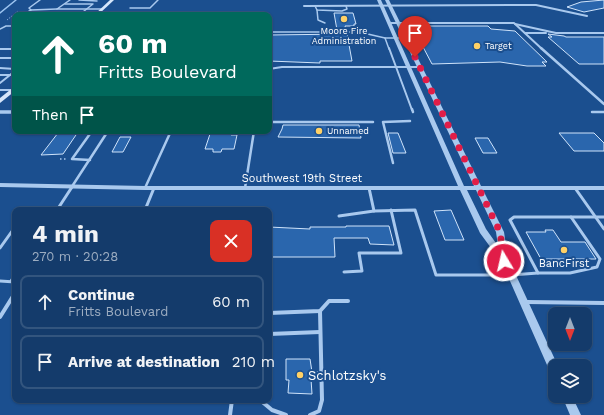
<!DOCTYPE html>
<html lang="en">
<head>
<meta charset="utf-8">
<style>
  :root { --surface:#143b6b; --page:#214673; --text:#f1f3f6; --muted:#9dadc1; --line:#33557e }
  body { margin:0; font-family:"Work Sans",sans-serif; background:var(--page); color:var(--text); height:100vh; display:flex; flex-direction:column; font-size:15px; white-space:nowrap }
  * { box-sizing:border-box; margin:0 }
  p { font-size:13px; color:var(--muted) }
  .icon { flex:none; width:22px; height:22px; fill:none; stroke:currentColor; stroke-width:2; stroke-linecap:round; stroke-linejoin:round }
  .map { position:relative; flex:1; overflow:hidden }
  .sheet { position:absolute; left:12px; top:207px; width:260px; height:196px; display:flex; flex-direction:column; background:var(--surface); border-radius:8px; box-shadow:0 1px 3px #0004,0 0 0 1px var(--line) }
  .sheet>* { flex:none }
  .guide { position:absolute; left:12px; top:12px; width:260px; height:122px; border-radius:8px; box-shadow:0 1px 3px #0004,0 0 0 1px var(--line); background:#00695c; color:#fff; overflow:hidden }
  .needle { width:26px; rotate:180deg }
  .controls { position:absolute; left:548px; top:307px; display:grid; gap:8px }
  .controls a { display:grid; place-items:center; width:44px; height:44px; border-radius:8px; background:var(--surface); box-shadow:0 1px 3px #0004,0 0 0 1px var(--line); font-size:20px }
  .pin { position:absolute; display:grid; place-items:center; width:34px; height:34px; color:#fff; margin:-41px -17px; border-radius:50% 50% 50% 0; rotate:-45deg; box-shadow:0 0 4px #0007 }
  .pin .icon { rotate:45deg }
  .me { position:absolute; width:44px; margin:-22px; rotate:351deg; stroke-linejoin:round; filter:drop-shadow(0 0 3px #0008) }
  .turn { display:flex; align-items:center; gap:14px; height:84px; padding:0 20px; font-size:18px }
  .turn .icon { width:52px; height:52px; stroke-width:2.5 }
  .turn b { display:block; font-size:28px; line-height:34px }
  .then { display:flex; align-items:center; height:38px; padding:0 20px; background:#0003; gap:8px; font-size:15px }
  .round { display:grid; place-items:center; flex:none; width:42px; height:42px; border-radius:8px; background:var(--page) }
  .head { display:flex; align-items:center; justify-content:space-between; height:68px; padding:0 20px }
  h1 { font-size:24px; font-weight:700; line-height:30px }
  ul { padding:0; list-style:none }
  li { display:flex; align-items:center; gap:12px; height:54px; margin:0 8px 6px; padding:0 12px; border:2px solid var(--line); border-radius:8px }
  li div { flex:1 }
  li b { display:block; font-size:15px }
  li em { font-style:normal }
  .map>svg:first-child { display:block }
</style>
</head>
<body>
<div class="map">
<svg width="604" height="415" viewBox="0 0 604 415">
  <rect width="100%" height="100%" fill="#1b4f8f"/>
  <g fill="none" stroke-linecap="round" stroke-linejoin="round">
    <path stroke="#9cc4f0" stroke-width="1.5" d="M0 13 16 0"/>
  </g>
  <g fill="#2a66ad" stroke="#cfe3fa">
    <path d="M604 0V8L584 12 567 7 581 2Z"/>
    <path d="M334 13H353L356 24H354V26H345L346 30H337Z"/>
    <path d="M412 26H488L491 29 515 31 547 62H542L546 66H527L500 62 432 64Z"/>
    <path d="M347 34 352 61H320V63L269 61V35Z"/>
    <path d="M548 34 564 36 566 37H604V64H579L548 37H552Z"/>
    <path d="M283 125H359L361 138 278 137 282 129Z"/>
    <path d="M211 131H232L231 135H237L234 149H222L221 152H213V149H205Z"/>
    <path d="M78 132 63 154 41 155 58 133Z"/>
    <path d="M388 133H398L406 153H393Z"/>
    <path d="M559 133H594L604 143V151H574Z"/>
    <path d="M120 137H131L123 152H112Z"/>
    <path d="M475 138H488L497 153H483Z"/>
    <path d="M451 210 464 240H445L434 211Z"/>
    <path d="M346 226H389L394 245 370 244 368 238H334L335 257H269V227L310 229V227H346Z"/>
    <path d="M545 230H553L561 242H585L596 259H541L526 232H546Z"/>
    <path d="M286 359H310L312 372H318V377L311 379 312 394 288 393 289 380H286Z"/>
  </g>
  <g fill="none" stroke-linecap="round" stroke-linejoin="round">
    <path stroke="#a9c9ee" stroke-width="1" stroke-dasharray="1 1.5" stroke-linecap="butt" d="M7 20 18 11"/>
    <path stroke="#a9c9ee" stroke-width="1.5" stroke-dasharray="1.5 2.5" stroke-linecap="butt" d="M60 159H67"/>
    <g stroke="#a9c9ee" stroke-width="1.5">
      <path d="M40 0 29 8 31 10 57 9"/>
      <path d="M70 0 57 9H102"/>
      <path d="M79 0 97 1"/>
      <path d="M65 4H93L79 15"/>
      <path d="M315 6 317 10 342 11 347 9 346 6"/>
      <path d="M130 8H150L158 0"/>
      <path d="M317 10 318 20 325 23"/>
      <path d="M98 13 152 14 151 15"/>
      <path d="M23 15 31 10"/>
      <path d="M0 29 6 26H15"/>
      <path d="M269 32H359L385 38H406"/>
      <path d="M385 38 389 49"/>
    </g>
    <g stroke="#a9c9ee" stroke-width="2">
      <path d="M389 48 412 110"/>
      <path d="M0 49H15"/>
      <path d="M0 58H15"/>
      <path d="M0 68 15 69"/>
      <path d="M269 69 282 67H420"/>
      <path d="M0 75H11"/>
      <path d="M0 83 15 71"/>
      <path d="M0 90H13"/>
    </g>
    <g stroke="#a9c9ee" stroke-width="2.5">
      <path d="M412 109 413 112"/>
      <path d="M592 112H604"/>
      <path d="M269 122H373"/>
      <path d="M146 132H171"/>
      <path d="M90 160 72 159 92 131"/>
      <path d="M393 163 383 122 410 121"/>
      <path d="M71 188 108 131"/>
      <path d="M145 188 171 131"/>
      <path d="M245 188 254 131"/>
    </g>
    <g stroke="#a9c9ee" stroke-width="3">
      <path d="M369 188 374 211 415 210 436 275H511L538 273 510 220 514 217H604"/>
      <path d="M575 188 604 229"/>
      <path d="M57 210 72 187"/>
      <path d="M145 210 154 188"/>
      <path d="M339 216 374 211"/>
      <path d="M0 248 15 227"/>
      <path d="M344 272 362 271 359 253H401L391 210"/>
      <path d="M538 273H570L597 267 600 259 571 217"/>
      <path d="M0 281 15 282"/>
      <path d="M11 281 15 275"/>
    </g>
    <g stroke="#a9c9ee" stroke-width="4">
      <path d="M526 302 604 303"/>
      <path d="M269 313 320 311 329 301H348"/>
      <path d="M0 317 15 293"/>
      <path d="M269 334 320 332"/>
      <path d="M260 400 272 410 286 415"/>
      <path d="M230 415 232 400"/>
      <path d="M310 415 319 411 322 400 320 311"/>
    </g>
    <g stroke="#a9c9ee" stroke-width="2">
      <path d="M304 6 536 5 587 16"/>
      <path d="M389 23H514L542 49"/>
      <path d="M515 24 556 33H604"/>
      <path d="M525 33H546"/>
    </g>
    <path stroke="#a9c9ee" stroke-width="2.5" d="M541 48 604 104"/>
    <path stroke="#a9c9ee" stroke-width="3.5" d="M0 112H15"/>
    <g fill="#a9c9ee" fill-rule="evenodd">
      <path d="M377 0H381L464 186H474L385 0H389L481 186H604V190H483L504 232 508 258 558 366H555V375L551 374 502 263 480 233 460 190H145L0 187V183L145 186H458ZM467 190H476L496 232 498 246 486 229Z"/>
      <path d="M562 396H572L581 415H570Z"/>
    </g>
    <g fill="#d6e6fa" fill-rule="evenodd">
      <path d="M110 0H114L98 15H94Z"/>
      <path d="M15 86V91L0 103V98Z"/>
    </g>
  </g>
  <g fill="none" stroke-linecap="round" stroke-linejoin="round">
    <path stroke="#e11d48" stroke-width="7" stroke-dasharray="0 12.6" d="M415 57 500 232 504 261"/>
  </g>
  <g fill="#ffd166" stroke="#1b4f8f" stroke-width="1.5">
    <circle cx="344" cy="19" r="4"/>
    <circle cx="477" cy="46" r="4"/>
    <circle cx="319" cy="131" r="4"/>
    <circle cx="564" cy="250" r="4"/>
    <circle cx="300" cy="375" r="4"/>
  </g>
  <g text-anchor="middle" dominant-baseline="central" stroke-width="4" stroke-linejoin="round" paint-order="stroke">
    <g font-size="9" fill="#fff" stroke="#1b4f8f" text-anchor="start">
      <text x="344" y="31" text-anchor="middle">Moore Fire<tspan x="344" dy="10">Administration</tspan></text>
      <text x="485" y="46">Target</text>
      <text x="327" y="131">Unnamed</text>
    </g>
    <g font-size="11" fill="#fff" stroke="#1b4f8f">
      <text x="302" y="178">Southwest 19th Street</text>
    </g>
    <g font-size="11" fill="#fff" stroke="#1b4f8f">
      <text x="564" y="263">BancFirst</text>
    </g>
    <g font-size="13" fill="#fff" stroke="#1b4f8f" text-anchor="start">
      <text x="308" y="375">Schlotzsky's</text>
    </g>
  </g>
</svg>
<div class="controls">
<a><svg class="needle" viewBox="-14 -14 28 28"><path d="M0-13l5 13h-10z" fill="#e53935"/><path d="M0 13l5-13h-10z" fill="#9dadc1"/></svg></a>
<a><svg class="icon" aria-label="layers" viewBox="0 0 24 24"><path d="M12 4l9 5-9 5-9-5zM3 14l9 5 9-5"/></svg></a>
</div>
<div class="pin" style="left:415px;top:57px;background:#d93025"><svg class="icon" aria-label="arrive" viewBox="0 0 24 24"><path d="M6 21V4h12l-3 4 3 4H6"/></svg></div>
<svg class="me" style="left:504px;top:261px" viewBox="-20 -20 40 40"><circle r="17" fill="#e11d48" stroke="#fff" stroke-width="3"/><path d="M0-11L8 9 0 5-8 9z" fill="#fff"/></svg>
<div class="guide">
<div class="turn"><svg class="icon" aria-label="ahead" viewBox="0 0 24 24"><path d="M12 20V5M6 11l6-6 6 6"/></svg><div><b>60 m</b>Fritts Boulevard</div></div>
<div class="then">Then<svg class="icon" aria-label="arrive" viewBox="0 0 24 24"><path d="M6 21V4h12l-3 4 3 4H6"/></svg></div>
</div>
<section class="sheet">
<div class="head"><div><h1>4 min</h1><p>270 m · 20:28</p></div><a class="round" style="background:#d93025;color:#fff"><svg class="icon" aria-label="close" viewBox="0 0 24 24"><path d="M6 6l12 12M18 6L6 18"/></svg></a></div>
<ul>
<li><svg class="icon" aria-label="ahead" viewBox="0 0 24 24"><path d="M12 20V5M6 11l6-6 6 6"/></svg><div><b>Continue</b><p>Fritts Boulevard</p></div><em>60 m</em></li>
<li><svg class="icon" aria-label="arrive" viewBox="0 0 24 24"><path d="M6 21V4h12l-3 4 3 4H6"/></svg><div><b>Arrive at destination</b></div><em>210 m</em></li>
</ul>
</section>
</div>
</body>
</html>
